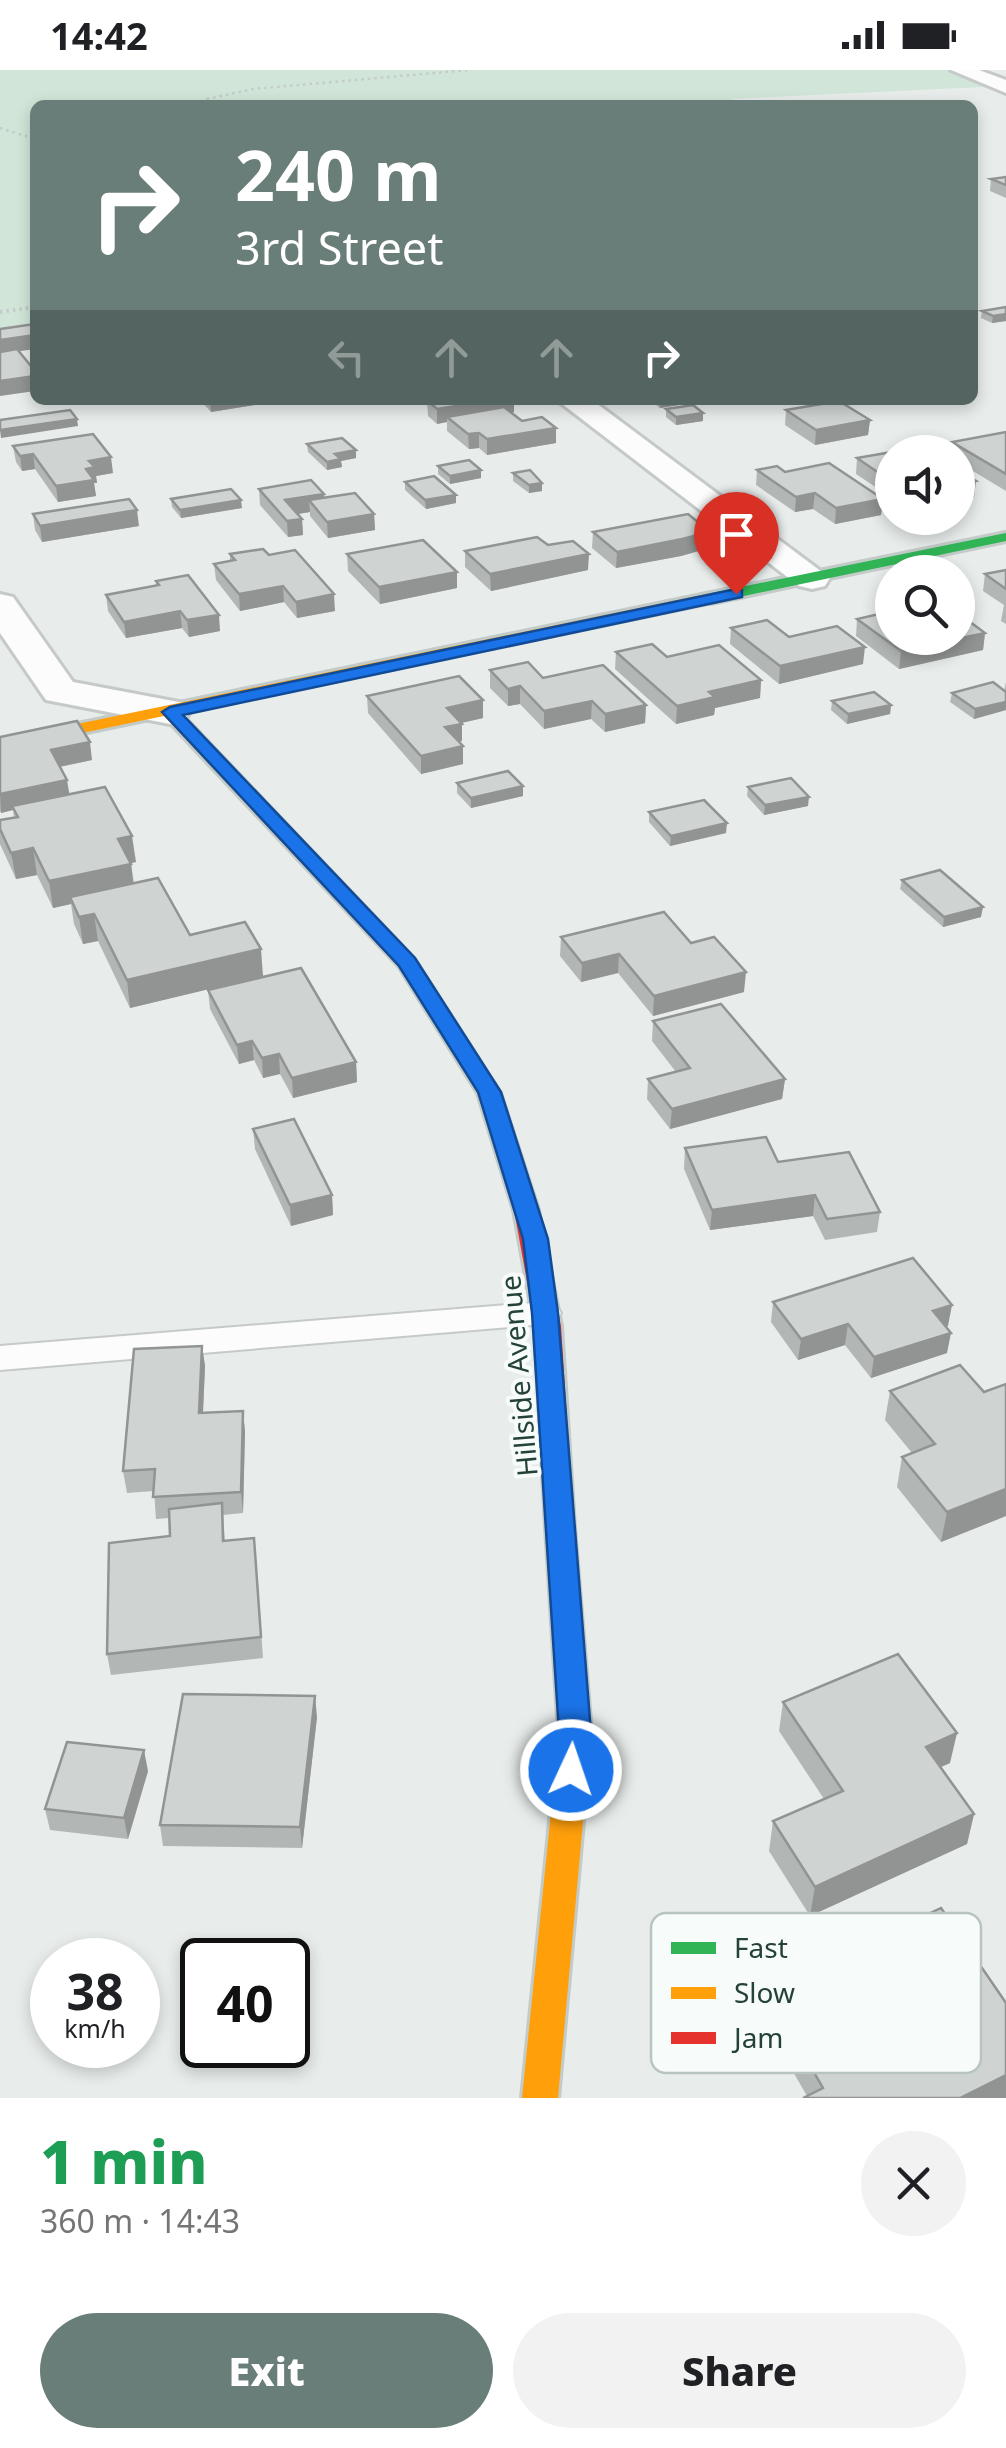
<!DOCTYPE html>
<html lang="en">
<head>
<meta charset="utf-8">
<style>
  :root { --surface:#fff; --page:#f2f2f2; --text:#202124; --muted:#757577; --accent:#697e78 }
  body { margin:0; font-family:"Noto Sans",sans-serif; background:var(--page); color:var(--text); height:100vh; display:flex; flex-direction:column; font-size:38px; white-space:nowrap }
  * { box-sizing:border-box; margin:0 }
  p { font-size:32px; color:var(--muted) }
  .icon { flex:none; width:55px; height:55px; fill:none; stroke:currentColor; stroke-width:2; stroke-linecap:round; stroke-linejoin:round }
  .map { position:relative; height:2028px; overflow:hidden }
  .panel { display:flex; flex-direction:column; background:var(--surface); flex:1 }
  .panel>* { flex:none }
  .hud { position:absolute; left:30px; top:30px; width:948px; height:305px; border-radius:15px; box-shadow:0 5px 15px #0003; background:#697e78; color:#fff; overflow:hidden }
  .controls { position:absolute; left:875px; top:365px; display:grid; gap:20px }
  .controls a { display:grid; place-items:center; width:100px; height:100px; border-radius:50%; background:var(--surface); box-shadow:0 5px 15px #0003; font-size:50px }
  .speed { position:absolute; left:30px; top:1868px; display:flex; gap:20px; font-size:50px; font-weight:700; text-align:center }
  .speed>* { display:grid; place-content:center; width:130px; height:130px; border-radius:50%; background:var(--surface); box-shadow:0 5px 15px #0003; line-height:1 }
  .speed small { font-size:25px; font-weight:400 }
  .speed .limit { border:5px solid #111; border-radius:15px; background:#fff; color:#111 }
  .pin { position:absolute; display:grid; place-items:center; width:85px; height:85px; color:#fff; margin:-102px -42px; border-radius:50% 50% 50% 0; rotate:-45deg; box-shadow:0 0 10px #0007 }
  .pin .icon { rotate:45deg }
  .me { position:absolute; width:110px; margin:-55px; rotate:3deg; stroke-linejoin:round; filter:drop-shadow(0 0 8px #0008) }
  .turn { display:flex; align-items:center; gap:35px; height:210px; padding:0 40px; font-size:45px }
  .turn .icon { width:130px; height:130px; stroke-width:2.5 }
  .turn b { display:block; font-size:70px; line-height:85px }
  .lanes { display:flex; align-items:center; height:95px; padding:0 40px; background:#0003; justify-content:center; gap:50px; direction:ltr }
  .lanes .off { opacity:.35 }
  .round { display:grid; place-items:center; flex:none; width:105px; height:105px; border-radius:52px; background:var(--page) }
  .overview { display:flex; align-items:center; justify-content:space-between; height:170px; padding:0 40px }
  h1 { font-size:60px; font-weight:800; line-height:75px; color:#1e9e55 }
  .action { display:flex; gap:20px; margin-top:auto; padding:20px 40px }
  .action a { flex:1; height:115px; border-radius:60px; background:var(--accent); color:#fff; font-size:40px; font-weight:800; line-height:115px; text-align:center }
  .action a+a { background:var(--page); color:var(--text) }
  .status { display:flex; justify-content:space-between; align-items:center; height:70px; padding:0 50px; background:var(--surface); direction:ltr }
  .status svg { height:28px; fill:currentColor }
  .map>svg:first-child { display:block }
</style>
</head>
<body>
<div class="status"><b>14:42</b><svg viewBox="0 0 49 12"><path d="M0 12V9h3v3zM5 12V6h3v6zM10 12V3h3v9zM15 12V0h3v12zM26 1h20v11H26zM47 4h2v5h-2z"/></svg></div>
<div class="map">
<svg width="1006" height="2028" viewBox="0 0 1006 2028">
  <rect width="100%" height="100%" fill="#e8edeb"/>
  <path fill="#d1e6d8" d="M0 0H961L1004 16 732 29 730 35H35V268L0 272Z"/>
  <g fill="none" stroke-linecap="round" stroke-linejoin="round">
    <g stroke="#c5cac8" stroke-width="4">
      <path id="lane" d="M545 1232 556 1235 561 1243 556 1251 545 1254 0 1300V1276Z"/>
    </g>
    <g stroke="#c5cac8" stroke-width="6">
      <g id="street">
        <path d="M951 0H979L1006 10V23Z"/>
        <path d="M557 330H592L830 508 825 516 812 519 799 516Z"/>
        <path d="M0 524 13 527 73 612 184 633 190 642 184 651 170 654 46 630 0 563Z"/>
      </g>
    </g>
    <g stroke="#c3cbc8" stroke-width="6">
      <path id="fast" d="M1006 463V471L711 533 703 528 711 523Z"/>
    </g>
    <g stroke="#c3cbc8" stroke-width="6">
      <g id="slow">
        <path d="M711 523 717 525V531L180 643 414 889 500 1023 538 1140 526 1148 514 1140 478 1023 399 896 164 646 0 680V670Z"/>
        <path d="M560 1446 570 1449 574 1457 591 1663 558 2028H522L559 1663 546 1457 550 1449Z"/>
      </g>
    </g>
    <g stroke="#c3cbc8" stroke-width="6">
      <path id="jam" d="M526 1132 538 1140 561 1256 574 1457 570 1465 560 1468 550 1465 546 1457 535 1256 514 1140Z"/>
    </g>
    <g stroke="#c3ccca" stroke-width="2.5" stroke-dasharray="2.5 4" stroke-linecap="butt">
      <path d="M210 35 207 29 253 19 469 0"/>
      <path d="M0 58 35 69"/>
    </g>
    <path stroke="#c3ccca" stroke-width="4" stroke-dasharray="2.5 4" stroke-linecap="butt" d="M0 242 35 237"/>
    <use href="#lane" fill="#fcfcfc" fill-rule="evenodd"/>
    <use href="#street" fill="#fcfcfc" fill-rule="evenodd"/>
    <use href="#fast" fill="#30b455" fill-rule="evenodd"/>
    <use href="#slow" fill="#ff9f0a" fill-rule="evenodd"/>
    <use href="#jam" fill="#e5322d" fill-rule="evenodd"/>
  </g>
  <g fill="#b2b6b5">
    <path d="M1006 107V128L990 121 991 109Z"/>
    <path d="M1006 237V251L992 253 981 248 982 241Z"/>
    <path d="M200 330H265L266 333 211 342Z"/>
    <path d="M427 330H514V342H511L556 373 487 385 479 378 469 379 447 361V352L437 354 428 346Z"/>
    <path d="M650 330H710L660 338Z"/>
    <path d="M666 339 703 343V351L676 355 666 347Z"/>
    <path d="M786 340 870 350 868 365 815 375 785 355Z"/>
    <path d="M1006 362V421L958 392V382H950L952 372Z"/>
    <path d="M307 374 356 380V388L341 391 342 397 327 400 308 382Z"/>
    <path d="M13 376 113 403 96 406 97 413H94L96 426 58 432 35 399 22 401 16 392Z"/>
    <path d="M892 382V428L856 404 857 388Z"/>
    <path d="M438 396 481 400V408L450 414 438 404Z"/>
    <path d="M757 400 785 402 883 429 881 445 835 454 813 439 795 442 756 415Z"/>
    <path d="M513 403 542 413V421L529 423 513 411Z"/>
    <path d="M405 412 456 433 426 439 405 420Z"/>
    <path d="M259 419 324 428 374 444 375 460 328 468 310 446V442L297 444 302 449 303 465 288 467 260 435Z"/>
    <path d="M171 429 242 438 181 448 172 437Z"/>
    <path d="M33 444 139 456 42 472 35 460Z"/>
    <path d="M593 462H710L709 478 681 486 616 498 592 478Z"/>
    <path d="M548 475 588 500 491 521 465 497V481Z"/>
    <path d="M230 484 269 485 335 541 297 548 284 532 240 541 216 510 214 494 230 491Z"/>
    <path d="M347 484 457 518 380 534 348 501Z"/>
    <path d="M1006 500V554L1001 551 1004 535 983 521 985 504Z"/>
    <path d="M156 511 220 561 189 567 182 558 126 568 108 541 106 525 156 516Z"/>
    <path d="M892 527V568L985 563 983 580 899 599 856 566 857 549 892 541 891 540Z"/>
    <path d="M731 558 789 567 863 594 779 614 730 574Z"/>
    <path d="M616 582 667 587 761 610 760 628 715 638 714 645 676 654 615 599Z"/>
    <path d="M490 600 543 608 646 635 645 653 605 662 591 649 544 659 520 634 508 636 490 618Z"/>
    <path d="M1006 612V640L974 649 950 632 952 623 1004 621Z"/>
    <path d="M367 626 483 630V648L461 653 462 671 459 672 463 694 421 704 368 643Z"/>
    <path d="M832 631 891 635 890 644 847 654 831 640Z"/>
    <path d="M0 667 92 690 60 697 69 724 136 792 131 793 134 813 190 865 263 906 130 938 98 871 83 874 74 854 71 834 53 838 37 805 16 809 0 774V750L14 748 13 740 1 743 0 741Z"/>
    <path d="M457 713 523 726 471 738 457 723Z"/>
    <path d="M748 717 808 736 764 745 747 726Z"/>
    <path d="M649 742 726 763 670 776 649 752Z"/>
    <path d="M902 810 981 847 943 857 900 819Z"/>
    <path d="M561 867 691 873 744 922 653 946 618 903 581 912 560 886Z"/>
    <path d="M208 920 356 992 357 1012 293 1028 280 1004 263 1008 254 990 239 994 210 939Z"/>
    <path d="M653 951 785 1009 782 1029 670 1059 647 1029 648 1009 676 1002 652 971Z"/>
    <path d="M253 1059 332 1125 333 1145 291 1156 255 1079Z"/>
    <path d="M685 1078 778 1092 880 1142 877 1162 825 1170 813 1146 710 1160 684 1099Z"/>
    <path d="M773 1232 948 1256H946L947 1283 871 1308 845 1275 798 1290 771 1252Z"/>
    <path d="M202 1276 205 1296 203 1343 243 1341 245 1362 243 1443 223 1445 225 1471 256 1489 263 1588 111 1605 107 1584 170 1466 169 1448 156 1449 154 1421 127 1423 123 1401Z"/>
    <path d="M1006 1314V1446L941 1472 897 1417 902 1387 912 1383 885 1350 890 1321 984 1322Z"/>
    <path d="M783 1632 950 1693 940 1697 974 1744 967 1774 810 1846 769 1781 773 1751 824 1729 779 1661Z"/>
    <path d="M317 1647 302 1778 163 1776 160 1755Z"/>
    <path d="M148 1701 128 1769 50 1760 45 1739Z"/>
    <path d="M766 1919 1006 1933 807 2026 762 1948Z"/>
  </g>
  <g fill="#919493">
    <path d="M1006 244V251L992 253 993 246Z"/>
    <path d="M35 265V279L0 284V270Z"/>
    <path d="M35 306V321L0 326V311Z"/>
    <path d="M210 330H265L266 333 211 342Z"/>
    <path d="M333 330H352V331L333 334Z"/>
    <path d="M496 330H514V342L453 352 447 347V352L437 354V339Z"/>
    <path d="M661 330H710L660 338Z"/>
    <path d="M703 343V351L676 355V347Z"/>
    <path d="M77 349 78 356 1 368 0 360Z"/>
    <path d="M870 350 868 365 815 375 816 360Z"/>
    <path d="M556 358V373L487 385V369Z"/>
    <path d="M479 363V378L469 379 468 364Z"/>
    <path d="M356 380V388L341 391 342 397 327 400V392L335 384Z"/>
    <path d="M33 384 35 399 22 401 20 386Z"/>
    <path d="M111 387 113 403 96 406 97 413H94L96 426 58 432 56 416 86 399 89 391Z"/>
    <path d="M481 400V408L450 414V406Z"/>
    <path d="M976 411 974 427 958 430V415Z"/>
    <path d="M542 413V421L529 423V415Z"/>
    <path d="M815 423 813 439 795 442 796 427Z"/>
    <path d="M324 424 325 440 309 430 310 442 286 446 285 430Z"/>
    <path d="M456 425V433L426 439 425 430Z"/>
    <path d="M883 429 881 445 835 454 836 438Z"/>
    <path d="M241 430 242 438 181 448 180 440Z"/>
    <path d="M137 440 139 456 42 472 40 456Z"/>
    <path d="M374 444 375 460 328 468 327 452Z"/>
    <path d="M302 449 303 465 288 467 287 451Z"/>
    <path d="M710 462 709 478 681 486 616 498 617 482Z"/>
    <path d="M589 484 588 500 491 521 490 504Z"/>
    <path d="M457 502V518L380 534 379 517Z"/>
    <path d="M283 516 284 532 240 541 239 524Z"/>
    <path d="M334 524 335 541 297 548 296 532Z"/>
    <path d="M180 541 182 558 126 568 124 552Z"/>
    <path d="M219 545 220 561 189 567 187 550Z"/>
    <path d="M985 563 983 580 899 599 901 581Z"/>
    <path d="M865 577 863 594 779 614 780 596Z"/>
    <path d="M761 610 760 628 715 638 714 645 676 654 677 636 709 622Z"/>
    <path d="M520 616V634L508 636V619Z"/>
    <path d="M483 630V648L448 656 447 638Z"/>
    <path d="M592 631 591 649 544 659V641Z"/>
    <path d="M1006 632V640L974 649 975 639Z"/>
    <path d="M646 635 645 653 605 662V644Z"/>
    <path d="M891 635 890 644 847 654 848 644Z"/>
    <path d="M462 654V671L445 675V657Z"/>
    <path d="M90 672 92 690 53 698 51 680Z"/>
    <path d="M463 676V694L421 704V686Z"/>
    <path d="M67 710 70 728 12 736 13 740 1 743 0 724Z"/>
    <path d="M523 716V726L471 738V728Z"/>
    <path d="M809 727 808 736 764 745 765 735Z"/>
    <path d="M727 753 726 763 670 776 671 766Z"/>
    <path d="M132 766 136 792 121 795 118 769Z"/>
    <path d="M33 778 37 805 16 809 11 783Z"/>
    <path d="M131 794 134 820 70 827 71 834 53 838 49 811Z"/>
    <path d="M983 837 981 847 943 857 944 847Z"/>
    <path d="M94 844 98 871 83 874 79 847Z"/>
    <path d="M261 879 263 906 130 938 127 910Z"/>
    <path d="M619 884 618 903 581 912 582 893Z"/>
    <path d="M746 902 744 922 653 946 654 926Z"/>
    <path d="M252 971 254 990 239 994 237 975Z"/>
    <path d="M279 984 280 1004 263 1008 262 988Z"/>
    <path d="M356 992 357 1012 293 1028 292 1008Z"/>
    <path d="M785 1009 782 1029 670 1059 672 1039Z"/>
    <path d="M332 1125 333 1145 291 1156 290 1135Z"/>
    <path d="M815 1125 813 1146 710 1160 712 1140Z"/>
    <path d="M952 1235 948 1256 929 1262 933 1241Z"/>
    <path d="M848 1254 845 1275 798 1290 801 1269Z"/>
    <path d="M951 1263 947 1283 871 1308 874 1287Z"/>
    <path d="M202 1276 205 1296 202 1364 199 1343Z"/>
    <path d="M243 1341 245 1362 243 1443 241 1422Z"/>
    <path d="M1006 1419V1446L941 1472 947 1442Z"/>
    <path d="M315 1626 317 1647 302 1778 300 1757Z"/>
    <path d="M957 1663 950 1693 919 1707 926 1677Z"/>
    <path d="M144 1680 148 1701 128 1769 124 1748Z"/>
    <path d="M974 1744 967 1774 810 1846 815 1817Z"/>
    <path d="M1006 2005V2028H960Z"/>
  </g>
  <g fill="#cfd4d2" stroke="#919493" stroke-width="2.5">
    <path d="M747 32H776L778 35H750Z"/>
    <path d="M1006 107V115L991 109Z"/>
    <path d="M1006 237V244L993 246 982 241Z"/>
    <path d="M35 254V265L0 270V259Z"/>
    <path d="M17 279 35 301V306L0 311V282Z"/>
    <path d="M434 330H496L437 339 428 331Z"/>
    <path d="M839 331 870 350 816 360 786 340Z"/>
    <path d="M693 335 703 343 676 347 666 339Z"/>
    <path d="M504 337 522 351 542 347 556 358 487 369 479 363 468 364 447 347Z"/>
    <path d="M70 340 77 349 0 360V350Z"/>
    <path d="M1006 362V404L952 372Z"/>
    <path d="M93 364 111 387 89 391 95 397 86 399 94 410 56 416 33 384 20 386 13 376Z"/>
    <path d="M342 368 356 380 335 384 341 389 327 392 307 374Z"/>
    <path d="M903 380 906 382H892V412L857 388Z"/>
    <path d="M469 390 481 400 450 406 438 396Z"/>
    <path d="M829 393 883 429 836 438 815 423 796 427 757 400 777 396 785 402Z"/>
    <path d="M530 400 542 413 529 415 513 403Z"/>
    <path d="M958 400 976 411 958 415Z"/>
    <path d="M434 406 456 425 425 430 405 412Z"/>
    <path d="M311 410 324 424 285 430 302 449 287 451 259 419Z"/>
    <path d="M231 419 241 430 180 440 171 429Z"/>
    <path d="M355 423 374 444 327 452 309 430Z"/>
    <path d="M129 429 137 440 40 456 33 444Z"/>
    <path d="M688 444 710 462 682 469 617 482 593 462Z"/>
    <path d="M537 467 548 475 573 471 589 484 490 504 465 481Z"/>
    <path d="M423 470 457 502 379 517 347 484Z"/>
    <path d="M263 479 269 485 295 480 334 524 296 532 283 516 239 524 214 494 235 490 230 484Z"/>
    <path d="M1006 500V519L985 504Z"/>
    <path d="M188 505 219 545 187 550 180 541 124 552 106 525 159 515 156 511Z"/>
    <path d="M892 541V568H958V543L985 563 901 581 857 549Z"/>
    <path d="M767 550 789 567 837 556 865 577 780 596 731 558Z"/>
    <path d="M652 574 667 587 719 575 761 610 709 622 715 627 677 636 616 582Z"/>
    <path d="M528 592 543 608 603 595 646 635 605 644 592 631 544 641 520 616 508 619 490 600Z"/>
    <path d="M459 606 483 630 447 638 462 654 445 657 463 676 421 686 367 626Z"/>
    <path d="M993 612 1006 622V632L975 639 952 623Z"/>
    <path d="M874 622 891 635 848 644 832 631Z"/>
    <path d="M77 651 90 672 51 680 67 710 0 724V667Z"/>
    <path d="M508 701 523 716 471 728 457 713Z"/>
    <path d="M791 708 809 727 765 735 748 717Z"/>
    <path d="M105 717 132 766 118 769 131 794 49 811 33 778 11 783 0 759V750L18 747 12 736Z"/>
    <path d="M704 730 727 753 671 766 649 742Z"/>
    <path d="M940 800 983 837 944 847 902 810Z"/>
    <path d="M158 808 190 865 245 852 261 879 127 910 94 844 79 847 70 827Z"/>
    <path d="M664 842 691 873 714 867 746 902 654 926 619 884 582 893 561 867Z"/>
    <path d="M301 898 356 992 292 1008 279 984 262 988 252 971 237 975 208 920Z"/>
    <path d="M721 934 785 1009 672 1039 648 1009 690 998 653 951Z"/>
    <path d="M294 1049 332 1125 290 1135 253 1059Z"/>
    <path d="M766 1067 778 1092 849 1082 880 1142 827 1149 815 1125 712 1140 685 1078Z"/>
    <path d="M913 1188 952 1235 933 1241 951 1263 874 1287 848 1254 801 1269 773 1232Z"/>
    <path d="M202 1276 199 1343 243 1341 241 1422 153 1427 155 1399 123 1401 134 1279Z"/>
    <path d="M960 1295 984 1322 1006 1314V1419L947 1442 902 1387 935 1374 890 1321Z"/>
    <path d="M222 1433 223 1471 254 1468 261 1567 107 1584 109 1473 170 1466 169 1439Z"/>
    <path d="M898 1584 957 1663 926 1677 974 1744 815 1817 773 1751 843 1721 783 1632Z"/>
    <path d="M183 1624 315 1626 300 1757 160 1755Z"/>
    <path d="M67 1672 144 1680 124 1748 45 1739Z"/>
    <path d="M941 1838 1006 1933V2005L960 2028H803L823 2018 766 1919Z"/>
  </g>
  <path fill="#1a73e8" stroke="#114b97" stroke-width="2.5" d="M736 519 742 520V527L183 645 415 888 501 1022 548 1169 558 1243 591 1663 583 1709 571 1714 560 1709 555 1700 559 1663 532 1243 523 1169 478 1022 399 896 162 642 170 637Z"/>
  <g text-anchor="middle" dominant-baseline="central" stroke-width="8" stroke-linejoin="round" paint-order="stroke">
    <g font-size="28" fill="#24423a" stroke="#f7fbf9">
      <text transform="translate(518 1306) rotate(-95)">Hillside Avenue</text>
    </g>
  </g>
  <rect x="651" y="1843" width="330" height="160" rx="15" fill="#f7fbf9" stroke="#b8c4c0" stroke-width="2.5"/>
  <rect x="671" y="1872" width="45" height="12" fill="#30b455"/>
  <rect x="671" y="1917" width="45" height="12" fill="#ff9f0a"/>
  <rect x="671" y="1962" width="45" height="12" fill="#e5322d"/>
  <g font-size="28" fill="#24423a">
    <text x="734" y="1888">Fast</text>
    <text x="734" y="1933">Slow</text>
    <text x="734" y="1978">Jam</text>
  </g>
</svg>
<div class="controls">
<a><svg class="icon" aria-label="sound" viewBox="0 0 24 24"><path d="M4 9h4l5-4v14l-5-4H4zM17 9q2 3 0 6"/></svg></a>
<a><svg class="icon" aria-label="search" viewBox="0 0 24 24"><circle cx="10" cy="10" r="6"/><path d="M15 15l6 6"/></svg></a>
</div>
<div class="speed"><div>38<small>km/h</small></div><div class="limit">40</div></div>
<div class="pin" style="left:736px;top:524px;background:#d93025"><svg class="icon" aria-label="arrive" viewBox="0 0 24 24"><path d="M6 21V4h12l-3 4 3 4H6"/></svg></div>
<svg class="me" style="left:571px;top:1700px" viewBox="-20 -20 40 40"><circle r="17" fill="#1a73e8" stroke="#fff" stroke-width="3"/><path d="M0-11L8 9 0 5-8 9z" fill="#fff"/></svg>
<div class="hud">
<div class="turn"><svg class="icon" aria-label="right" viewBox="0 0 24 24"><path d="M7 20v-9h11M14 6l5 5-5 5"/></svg><div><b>240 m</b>3rd Street</div></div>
<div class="lanes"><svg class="icon off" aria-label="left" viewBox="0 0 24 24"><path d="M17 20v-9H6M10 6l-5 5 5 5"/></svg><svg class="icon off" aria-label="ahead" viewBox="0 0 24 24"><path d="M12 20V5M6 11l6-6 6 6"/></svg><svg class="icon off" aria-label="ahead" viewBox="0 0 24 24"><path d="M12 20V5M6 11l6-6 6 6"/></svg><svg class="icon" aria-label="right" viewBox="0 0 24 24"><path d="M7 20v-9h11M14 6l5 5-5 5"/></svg></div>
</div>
</div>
<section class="panel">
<div class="overview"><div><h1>1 min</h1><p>360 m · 14:43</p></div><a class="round"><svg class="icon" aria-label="close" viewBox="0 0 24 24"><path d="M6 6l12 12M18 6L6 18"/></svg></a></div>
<div class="action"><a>Exit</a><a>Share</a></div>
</section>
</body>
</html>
